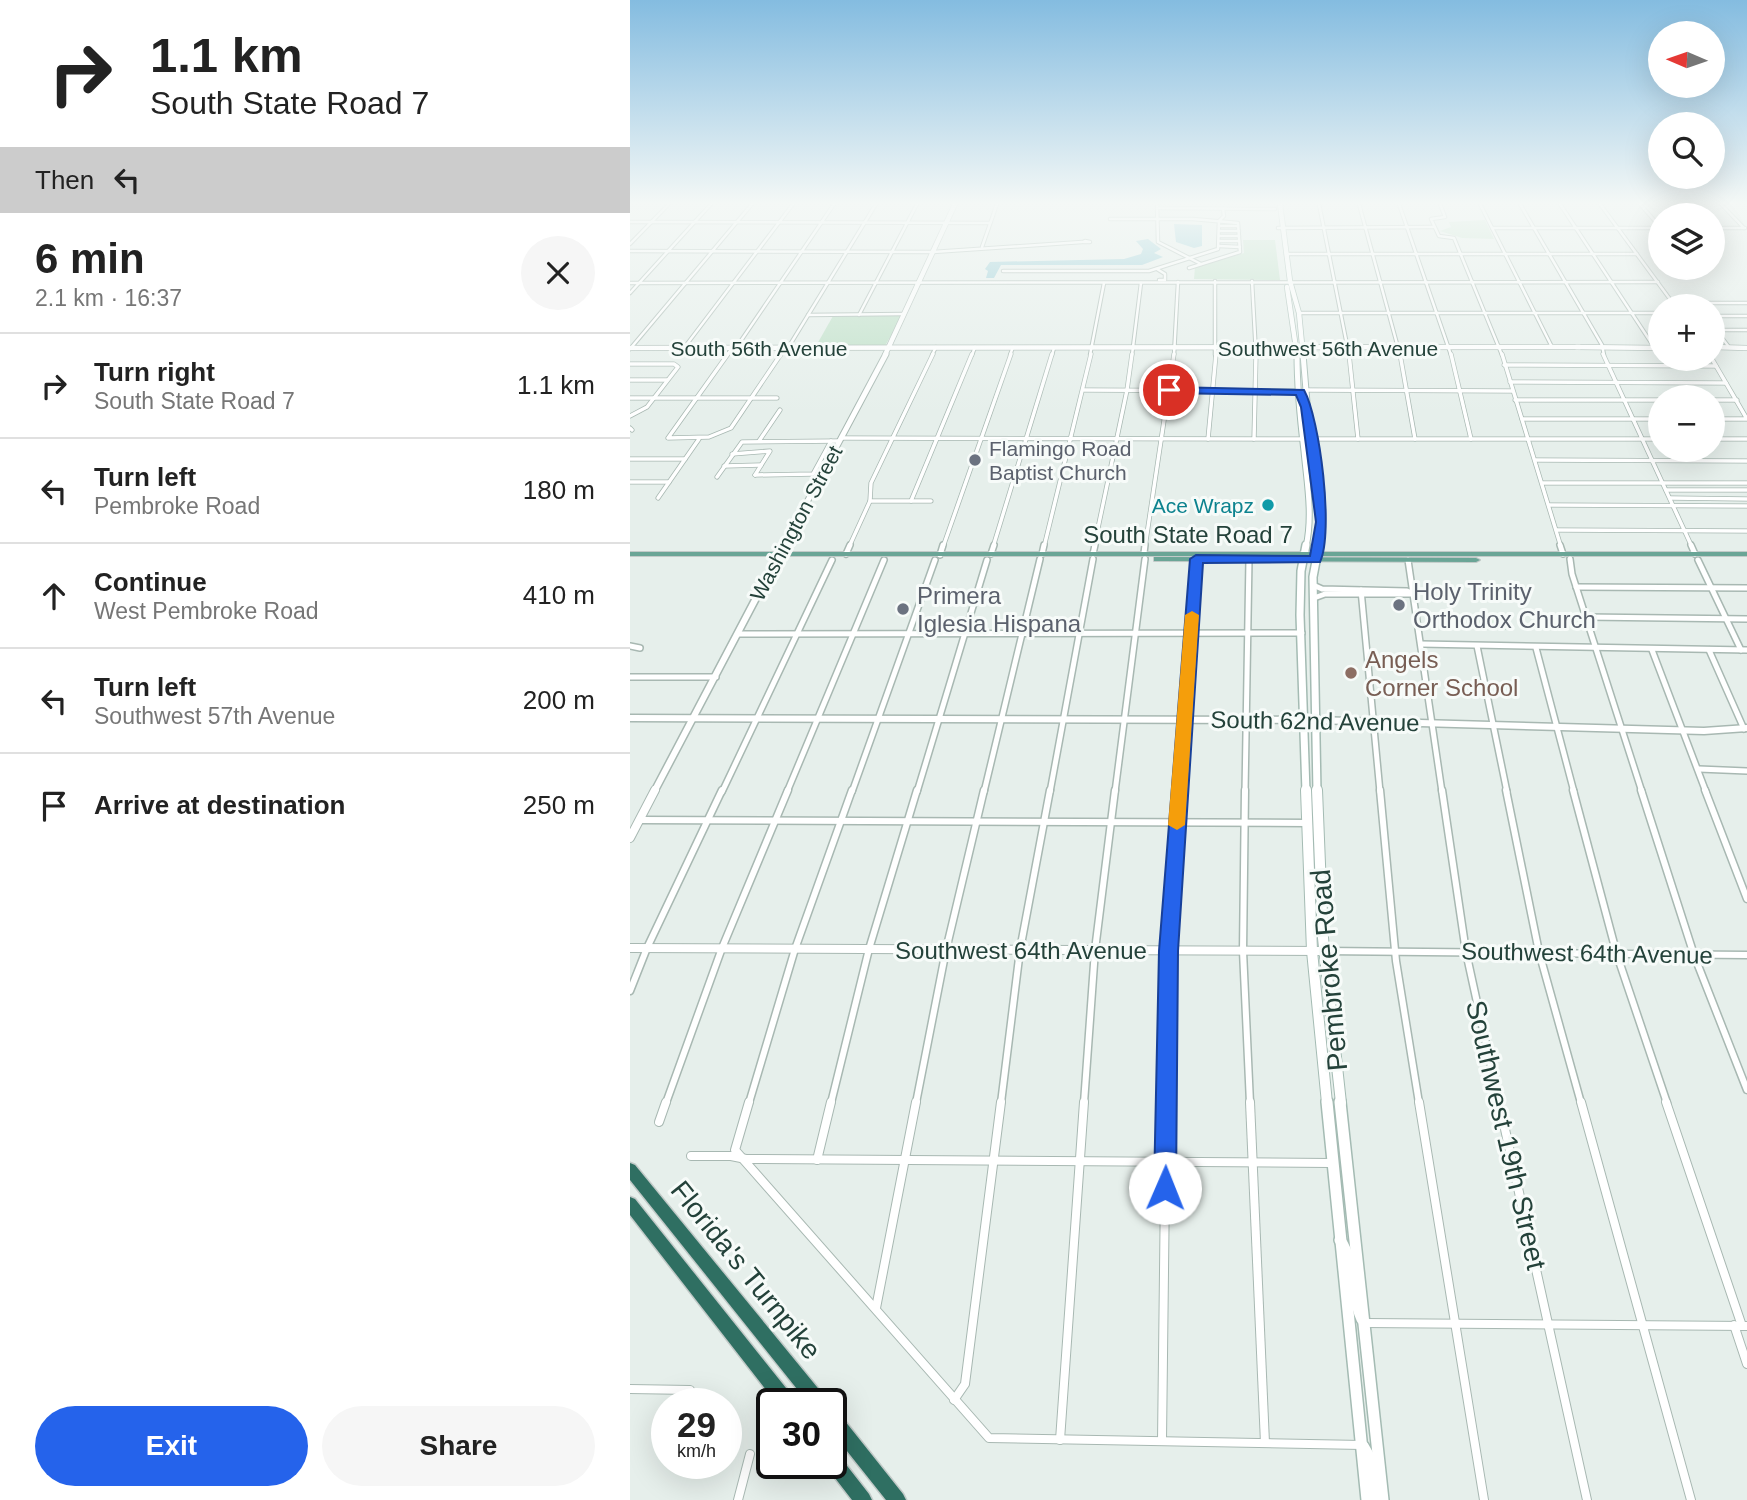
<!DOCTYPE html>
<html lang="en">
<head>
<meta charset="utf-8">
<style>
  :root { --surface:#fff; --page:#f6f6f6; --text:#222; --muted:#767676; --line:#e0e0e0; --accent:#2563eb }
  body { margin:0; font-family:Helvetica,sans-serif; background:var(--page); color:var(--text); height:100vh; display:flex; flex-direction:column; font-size:26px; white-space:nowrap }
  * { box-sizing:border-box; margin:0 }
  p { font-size:23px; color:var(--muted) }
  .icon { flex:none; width:38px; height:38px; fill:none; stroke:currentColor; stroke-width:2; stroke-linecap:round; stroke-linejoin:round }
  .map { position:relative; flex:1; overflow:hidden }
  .sheet { display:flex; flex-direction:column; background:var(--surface); width:630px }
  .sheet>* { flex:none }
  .banner { background:#fff; color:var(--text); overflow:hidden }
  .needle { width:46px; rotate:272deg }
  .controls { position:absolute; left:1018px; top:21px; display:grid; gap:14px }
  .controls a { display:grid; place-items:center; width:77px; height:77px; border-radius:50%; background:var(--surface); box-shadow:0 7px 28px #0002; font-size:35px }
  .speed { position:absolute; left:21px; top:1388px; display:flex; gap:14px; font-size:35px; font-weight:700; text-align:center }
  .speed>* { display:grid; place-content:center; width:91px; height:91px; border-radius:50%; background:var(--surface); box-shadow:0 7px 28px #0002; line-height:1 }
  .speed small { font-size:18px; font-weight:400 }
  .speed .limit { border:4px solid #111; border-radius:10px; background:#fff; color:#111 }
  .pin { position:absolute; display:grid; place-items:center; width:60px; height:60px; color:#fff; margin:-30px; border:4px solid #fff; border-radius:50%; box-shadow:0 2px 7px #0007 }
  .me { position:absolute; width:77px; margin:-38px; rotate:1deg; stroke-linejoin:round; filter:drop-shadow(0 0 5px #0008) }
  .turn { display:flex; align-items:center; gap:24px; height:147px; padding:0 35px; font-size:32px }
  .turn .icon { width:91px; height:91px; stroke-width:2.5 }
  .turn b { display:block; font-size:49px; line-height:60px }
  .then { display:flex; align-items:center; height:66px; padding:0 35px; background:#0003; gap:14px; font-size:26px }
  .round { display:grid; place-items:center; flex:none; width:74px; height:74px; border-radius:37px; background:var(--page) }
  .summary { display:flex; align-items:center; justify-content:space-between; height:119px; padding:0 35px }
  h1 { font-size:42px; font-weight:800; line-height:52px }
  .primary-button { display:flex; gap:14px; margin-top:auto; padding:14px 35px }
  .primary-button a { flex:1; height:80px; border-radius:42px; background:var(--accent); color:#fff; font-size:28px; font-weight:800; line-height:80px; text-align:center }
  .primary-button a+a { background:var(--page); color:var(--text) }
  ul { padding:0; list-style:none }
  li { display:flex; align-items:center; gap:21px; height:105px; padding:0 35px; border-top:2px solid var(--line) }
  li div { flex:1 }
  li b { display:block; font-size:26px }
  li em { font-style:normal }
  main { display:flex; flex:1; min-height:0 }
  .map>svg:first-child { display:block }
</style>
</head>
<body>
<main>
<section class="sheet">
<div class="banner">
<div class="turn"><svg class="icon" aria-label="right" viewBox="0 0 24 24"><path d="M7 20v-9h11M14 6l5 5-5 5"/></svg><div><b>1.1 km</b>South State Road 7</div></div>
<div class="then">Then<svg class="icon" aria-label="left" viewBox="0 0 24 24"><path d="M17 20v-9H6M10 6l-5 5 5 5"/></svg></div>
</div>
<div class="summary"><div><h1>6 min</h1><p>2.1 km · 16:37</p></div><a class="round"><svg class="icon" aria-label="close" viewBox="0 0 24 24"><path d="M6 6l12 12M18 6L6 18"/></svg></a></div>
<ul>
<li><svg class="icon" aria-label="right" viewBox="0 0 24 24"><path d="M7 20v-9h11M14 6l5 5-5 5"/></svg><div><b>Turn right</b><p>South State Road 7</p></div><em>1.1 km</em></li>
<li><svg class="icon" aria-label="left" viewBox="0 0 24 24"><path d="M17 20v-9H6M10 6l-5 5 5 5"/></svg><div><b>Turn left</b><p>Pembroke Road</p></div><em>180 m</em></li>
<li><svg class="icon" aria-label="ahead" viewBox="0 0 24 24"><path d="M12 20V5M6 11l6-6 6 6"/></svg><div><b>Continue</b><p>West Pembroke Road</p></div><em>410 m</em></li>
<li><svg class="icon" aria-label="left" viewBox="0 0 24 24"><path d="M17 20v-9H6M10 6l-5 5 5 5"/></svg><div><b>Turn left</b><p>Southwest 57th Avenue</p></div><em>200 m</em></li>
<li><svg class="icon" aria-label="arrive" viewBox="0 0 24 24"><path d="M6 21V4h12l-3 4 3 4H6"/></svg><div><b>Arrive at destination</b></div><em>250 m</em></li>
</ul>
<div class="primary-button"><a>Exit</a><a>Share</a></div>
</section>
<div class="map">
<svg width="1117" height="1500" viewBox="0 0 1117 1500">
  <rect width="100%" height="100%" fill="#e6efeb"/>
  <g fill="#bfe0c8">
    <path d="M855 220 864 239 832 238 810 231 821 227 819 222Z"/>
    <path d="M613 240H645L650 280 564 279 565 267 614 253Z"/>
    <path d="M203 316H272L255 346H186Z"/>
    <path d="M840 616H872L876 630H844Z"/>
  </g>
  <g fill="#8ec9d4">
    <path d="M544 224 572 225V246L564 248 546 242Z"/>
    <path d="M518 239 531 249 524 253 533 257 512 265H371L364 278H356L358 271 355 269 360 262 494 259 511 254 513 249 506 241Z"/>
  </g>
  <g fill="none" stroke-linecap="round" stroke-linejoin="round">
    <g stroke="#a8b8b2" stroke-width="4.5">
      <g id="minor-far4">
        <path d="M527 204 528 242 571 264"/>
        <path d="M689 204 719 355"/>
        <path d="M729 204 770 355"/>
        <path d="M769 204 821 355"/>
        <path d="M810 204 815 217 801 219 809 236 824 238 872 355"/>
        <path d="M850 204 922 347"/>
        <path d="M890 204 972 345 974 355"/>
        <path d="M930 204 1024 347"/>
        <path d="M970 204 1045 306"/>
        <path d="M1010 204 1031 228"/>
        <path d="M1050 204 1060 215"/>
        <path d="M1091 204 1114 228"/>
        <path d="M528 208 645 209"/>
        <path d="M480 219H563L608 223 610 252 559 268"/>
        <path d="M0 222 360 223"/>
        <path d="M589 226H608"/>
        <path d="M648 228 803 227"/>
        <path d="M862 228H1031"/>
        <path d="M1083 228H1115"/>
        <path d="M589 231H609"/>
        <path d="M589 236H609"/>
        <path d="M455 241 460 242H453Z"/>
        <path d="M589 241H609"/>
        <path d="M0 244 39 204"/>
        <path d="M589 246 610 247"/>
        <path d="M352 247 367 204"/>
        <path d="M0 251 303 252 452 242"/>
        <path d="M656 254H1007"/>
        <path d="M527 269 535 274V280H529"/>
        <path d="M373 271H519L588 249 589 221 594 216 593 209"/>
        <path d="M585 281V355"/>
        <path d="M622 281 626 355"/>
        <path d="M0 283 1028 282"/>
        <path d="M0 293 81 204"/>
        <path d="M1068 306 1070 303H1117"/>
        <path d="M669 313H1031"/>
        <path d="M178 315 274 314"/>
        <path d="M229 315 287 204"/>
        <path d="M1083 316H1117"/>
        <path d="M1083 326 1099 347"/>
        <path d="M1087 330H1117"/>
        <path d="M54 348 163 204"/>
        <path d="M106 348 204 204"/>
        <path d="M158 348 246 204"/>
        <path d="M0 349 122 204"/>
        <path d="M97 355 102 348"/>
        <path d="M150 355 155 348"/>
        <path d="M302 355 306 347"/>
        <path d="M342 355 345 347"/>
        <path d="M380 355 383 347"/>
        <path d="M422 355 424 348"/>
        <path d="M460 355 474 283"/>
        <path d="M502 355 511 283"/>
        <path d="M544 355 548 282"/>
      </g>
    </g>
    <g stroke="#a8b8b2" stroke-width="5">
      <g id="minor-far3">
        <path d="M98 354 38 438 79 437 101 428 151 354"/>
        <path d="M719 354 728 439"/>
        <path d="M770 354 785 439"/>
        <path d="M821 354 841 439"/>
        <path d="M872 354 931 547"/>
        <path d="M973 354 1062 547"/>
        <path d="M1082 359 1117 419H1083"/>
        <path d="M0 364H44L48 367 17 407 0 416"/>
        <path d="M874 365 1086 366"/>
        <path d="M0 380H37"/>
        <path d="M880 382 1096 383"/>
        <path d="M454 390 667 391"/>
        <path d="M675 390 882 391"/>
        <path d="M0 398H147"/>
        <path d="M885 400H1031"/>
        <path d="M1083 400H1107"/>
        <path d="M892 419H1031"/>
        <path d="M0 428 2 430"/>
        <path d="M211 438 672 439"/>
        <path d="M578 439 586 354"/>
        <path d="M624 439 626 354"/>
        <path d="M680 439H1031"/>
        <path d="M1083 439H1117"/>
        <path d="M129 441 150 410"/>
        <path d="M102 454 140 451 125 475"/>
        <path d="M0 459H55"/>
        <path d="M906 460 1117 461"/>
        <path d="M94 466 131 465"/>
        <path d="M125 475 183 474 201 441"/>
        <path d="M87 477 112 442 209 441"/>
        <path d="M0 482H39"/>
        <path d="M913 483H1117"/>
        <path d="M1036 490H1117"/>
        <path d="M28 498 69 439"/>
        <path d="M1040 498 1117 499"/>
        <path d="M240 501H301"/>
        <path d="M281 501 342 354"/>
        <path d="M919 505 1117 506"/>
        <path d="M927 530 1117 531"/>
        <path d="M219 547 240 501 241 483 303 354"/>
        <path d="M313 547 381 354"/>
        <path d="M363 547 422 354"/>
        <path d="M414 547 461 354"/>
        <path d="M464 547 497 390 502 354"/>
        <path d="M515 547 544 354"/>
      </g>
    </g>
    <g stroke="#a8b8b2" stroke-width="8">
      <g id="minor-far2">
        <path d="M930 545 933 554"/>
        <path d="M1061 545 1065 554"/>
        <path d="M514 553 515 545"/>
        <path d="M216 554 220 545"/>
        <path d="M361 554 364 545"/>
        <path d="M412 554 414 545"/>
        <path d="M463 554 465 545"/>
        <path d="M310 555 313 545"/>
        <path d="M940 559 942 574 1012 792"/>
        <path d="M778 560 812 792"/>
        <path d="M1068 560 1111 650"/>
        <path d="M683 585 692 589 777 591 784 594"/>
        <path d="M946 587 1117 588"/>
        <path d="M731 590 750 792"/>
        <path d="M684 598 695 594H784"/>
        <path d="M956 617 1117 619"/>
        <path d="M108 634 672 633"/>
        <path d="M791 644 1117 650"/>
        <path d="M0 646 10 648"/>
        <path d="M847 646 877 792"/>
        <path d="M906 648 944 792"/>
        <path d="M1022 650 1076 792"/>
        <path d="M1079 650 1114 729"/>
        <path d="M0 677H86"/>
        <path d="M1069 769 1117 771"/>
        <path d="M92 792 202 560"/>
        <path d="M157 792 254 560"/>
        <path d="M222 792 305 560"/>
        <path d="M287 792 357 560"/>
        <path d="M354 792 410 559"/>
        <path d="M420 792 463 559"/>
        <path d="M485 792 515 559"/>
        <path d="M549 792 566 559"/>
        <path d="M615 792 619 559"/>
      </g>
    </g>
    <g stroke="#a8b8b2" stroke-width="9">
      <g id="minor-far1">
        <path d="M615 790 613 951 620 1103"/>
        <path d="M750 790 766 961 789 1103"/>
        <path d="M812 790 836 952 869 1103"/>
        <path d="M876 790 909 952 951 1103"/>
        <path d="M943 790 987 955 1037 1103"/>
        <path d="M1011 790 1064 955 1117 1090"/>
        <path d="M1075 790 1117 899"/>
        <path d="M10 820 678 823"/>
        <path d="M694 951 1117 955"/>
        <path d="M0 991 17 948 92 790"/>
        <path d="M36 1103 92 948 158 790"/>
        <path d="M119 1103 165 949 222 790"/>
        <path d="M201 1103 239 949 287 790"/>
        <path d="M286 1103 316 950 354 790"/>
        <path d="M371 1103 390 950 420 790"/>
        <path d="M454 1103 465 950 485 790"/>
        <path d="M536 1103 538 951 550 790"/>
      </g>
    </g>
    <g stroke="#a8b8b2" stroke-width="10">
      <g id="minor">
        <path d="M119 1102 105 1150 359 1438 732 1445"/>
        <path d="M620 1102 635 1443"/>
        <path d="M789 1102 854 1500"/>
        <path d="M869 1102 957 1500"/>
        <path d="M951 1102 1061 1500"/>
        <path d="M1036 1102 1112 1326"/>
        <path d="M29 1122 36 1102"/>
        <path d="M61 1156H101L116 1159 701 1163"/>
        <path d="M187 1160 201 1102"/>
        <path d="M246 1308 286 1102"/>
        <path d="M734 1323 1117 1326"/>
        <path d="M1104 1325 1117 1364"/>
        <path d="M0 1389 60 1390"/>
        <path d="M324 1400 335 1384 371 1102"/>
        <path d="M430 1440 454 1102"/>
        <path d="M532 1441 536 1102"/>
        <path d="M108 1500 120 1454"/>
      </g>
    </g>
    <g stroke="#a8b8b2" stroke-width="6">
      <g id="tertiary-far3">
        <path d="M946 347 1031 348"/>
        <path d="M1083 347 1117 348"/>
        <path d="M0 348 950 347"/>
        <path d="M255 355 325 204"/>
      </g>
    </g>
    <g stroke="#a8b8b2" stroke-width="7">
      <path id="tertiary-far2" d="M153 547 256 354"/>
    </g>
    <g stroke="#a8b8b2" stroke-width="9">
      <g id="tertiary-far1">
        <path d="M0 718 684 720 1074 731 1117 728"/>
        <path d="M24 792 154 545"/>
      </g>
    </g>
    <g stroke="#a8b8b2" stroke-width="10">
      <g id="tertiary">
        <path d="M0 838 25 790"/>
        <path d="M0 948 694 951"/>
      </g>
    </g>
    <g stroke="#a4bbb3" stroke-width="6">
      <g id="secondary-far4">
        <path d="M650 204 660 281 669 313 673 355"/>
        <path d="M657 287 667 355"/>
      </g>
    </g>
    <g stroke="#a4bbb3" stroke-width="7">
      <g id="secondary-far3">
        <path d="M667 354C667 386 670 418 674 451 677 483 683 515 676 547"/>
        <path d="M673 354 680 439 692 512 688 547"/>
      </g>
    </g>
    <g stroke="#a4bbb3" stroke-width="10">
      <g id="secondary-far2">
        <path d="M676 792 670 615 671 571 676 545"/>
        <path d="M687 792 683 577 689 545"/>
      </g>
    </g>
    <g stroke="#a4bbb3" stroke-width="12">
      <g id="secondary-far1">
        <path d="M676 790 682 951 697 1103"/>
        <path d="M687 790 693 938 711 1103"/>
      </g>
    </g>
    <g stroke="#a4bbb3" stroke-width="14">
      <g id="secondary">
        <path d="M697 1102 737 1500"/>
        <path d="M710 1102 753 1500"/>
        <path d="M710 1240C726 1264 720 1294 732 1319"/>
        <path d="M733 1446 741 1460 746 1500"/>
      </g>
    </g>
    <g stroke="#c2cac8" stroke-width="2">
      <g id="primary">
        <rect x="0" y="552" width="1117" height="4"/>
        <path d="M524 557 846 558 850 560 846 562 527 561H524Z"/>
      </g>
    </g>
    <g stroke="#c2cac8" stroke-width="3">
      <g id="motorway">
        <path d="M0 1163 5 1165 196 1398 198 1404H179L0 1180Z"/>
        <path d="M0 1197 5 1199 164 1398 166 1404H147L0 1215Z"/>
        <path d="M201 1409 207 1411 273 1494 276 1500H256L201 1431Z"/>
        <path d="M201 1450 207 1453 239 1494 242 1500H222L195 1465 194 1463H201Z"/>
      </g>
    </g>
    <use href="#minor-far4" stroke="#fff" stroke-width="2.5"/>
    <use href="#minor-far3" stroke="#fff" stroke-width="3.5"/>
    <use href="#minor-far2" stroke="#fff" stroke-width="5"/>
    <use href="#minor-far1" stroke="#fff" stroke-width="6"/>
    <use href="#minor" stroke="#fff" stroke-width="8"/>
    <use href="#tertiary-far3" stroke="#fff" stroke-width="4.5"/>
    <use href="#tertiary-far2" stroke="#fff" stroke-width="5"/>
    <use href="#tertiary-far1" stroke="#fff" stroke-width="6"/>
    <use href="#tertiary" stroke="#fff" stroke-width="8"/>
    <use href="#secondary-far4" stroke="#fff" stroke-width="4.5"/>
    <use href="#secondary-far3" stroke="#fff" stroke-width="5"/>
    <use href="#secondary-far2" stroke="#fff" stroke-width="7"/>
    <use href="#secondary-far1" stroke="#fff" stroke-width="10"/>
    <use href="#secondary" stroke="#fff" stroke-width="11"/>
    <use href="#primary" fill="#6aa596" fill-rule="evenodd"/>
    <use href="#motorway" fill="#2f6f62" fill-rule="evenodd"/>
  </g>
  <linearGradient id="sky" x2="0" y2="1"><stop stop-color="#84bce0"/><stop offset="0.49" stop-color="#f4f8f6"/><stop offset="1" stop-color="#f4f8f6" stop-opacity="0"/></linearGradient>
  <rect width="1117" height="414" fill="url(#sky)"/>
  <path fill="#2563eb" stroke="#184099" stroke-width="2" d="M539 387 674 390C690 419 704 532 690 562L573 563 548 951 546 1188 543 1195 535 1198 527 1195 524 1188 529 951 560 559 566 555 680 556 686 522 671 407 666 395 535 393 534 390Z"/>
  <path fill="#f59e0b" d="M562 611 569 615 555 825 547 830 538 825 555 615Z"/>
  <g fill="#6b7280" stroke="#f7fbf9" stroke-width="2.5">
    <circle cx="345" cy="460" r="7"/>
    <circle cx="769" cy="605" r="7"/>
    <circle cx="273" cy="609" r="7"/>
  </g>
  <circle fill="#0f9aa8" stroke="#f7fbf9" stroke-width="2.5" cx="638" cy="505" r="7"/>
  <circle fill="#8d6e63" stroke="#f7fbf9" stroke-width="2.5" cx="721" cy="673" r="7"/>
  <g text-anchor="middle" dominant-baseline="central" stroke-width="6" stroke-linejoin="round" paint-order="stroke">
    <g font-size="21" fill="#24423a" stroke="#f7fbf9">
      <text x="129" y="348">South 56th Avenue</text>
      <text x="698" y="348">Southwest 56th Avenue</text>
      <text transform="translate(166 523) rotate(-62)">Washington Street</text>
    </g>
    <g font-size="21" fill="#5b616d" stroke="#f7fbf9" text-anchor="start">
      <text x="359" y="448">Flamingo Road<tspan x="359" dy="24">Baptist Church</tspan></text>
    </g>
    <g font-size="21" fill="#0d838f" stroke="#f7fbf9" text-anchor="end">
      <text x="624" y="505">Ace Wrapz</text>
    </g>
    <g font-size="24" fill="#24423a" stroke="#f7fbf9">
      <text x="558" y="534">South State Road 7</text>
      <text transform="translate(685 721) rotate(1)">South 62nd Avenue</text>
      <text x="391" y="950">Southwest 64th Avenue</text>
      <text transform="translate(957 953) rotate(1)">Southwest 64th Avenue</text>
    </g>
    <g font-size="24" fill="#5b616d" stroke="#f7fbf9" text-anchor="start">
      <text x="783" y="591">Holy Trinity<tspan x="783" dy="28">Orthodox Church</tspan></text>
      <text x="287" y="595">Primera<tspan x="287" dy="28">Iglesia Hispana</tspan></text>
    </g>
    <g font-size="24" fill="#785e54" stroke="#f7fbf9" text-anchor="start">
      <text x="735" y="659">Angels<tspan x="735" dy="28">Corner School</tspan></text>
    </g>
    <g font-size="28" fill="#24423a" stroke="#f7fbf9">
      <text transform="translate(699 970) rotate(-95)">Pembroke Road</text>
      <text transform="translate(876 1135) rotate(77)">Southwest 19th Street</text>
      <text transform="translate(116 1270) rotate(51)">Florida's Turnpike</text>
    </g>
  </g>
</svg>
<div class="controls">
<a><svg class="needle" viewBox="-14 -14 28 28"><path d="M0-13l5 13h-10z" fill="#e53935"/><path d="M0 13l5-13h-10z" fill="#767676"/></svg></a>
<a><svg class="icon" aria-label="search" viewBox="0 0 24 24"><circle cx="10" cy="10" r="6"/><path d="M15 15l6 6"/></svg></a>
<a><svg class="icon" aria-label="layers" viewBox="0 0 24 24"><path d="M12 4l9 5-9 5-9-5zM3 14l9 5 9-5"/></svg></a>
<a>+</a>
<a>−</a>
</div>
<div class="speed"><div>29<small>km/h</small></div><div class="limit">30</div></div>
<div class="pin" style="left:539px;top:390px;background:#d93025"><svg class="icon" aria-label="arrive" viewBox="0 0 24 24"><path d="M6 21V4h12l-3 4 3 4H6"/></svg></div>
<svg class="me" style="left:535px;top:1188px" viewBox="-20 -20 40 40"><circle r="19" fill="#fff"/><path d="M0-13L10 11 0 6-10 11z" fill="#2563eb"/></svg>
</div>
</main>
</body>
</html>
